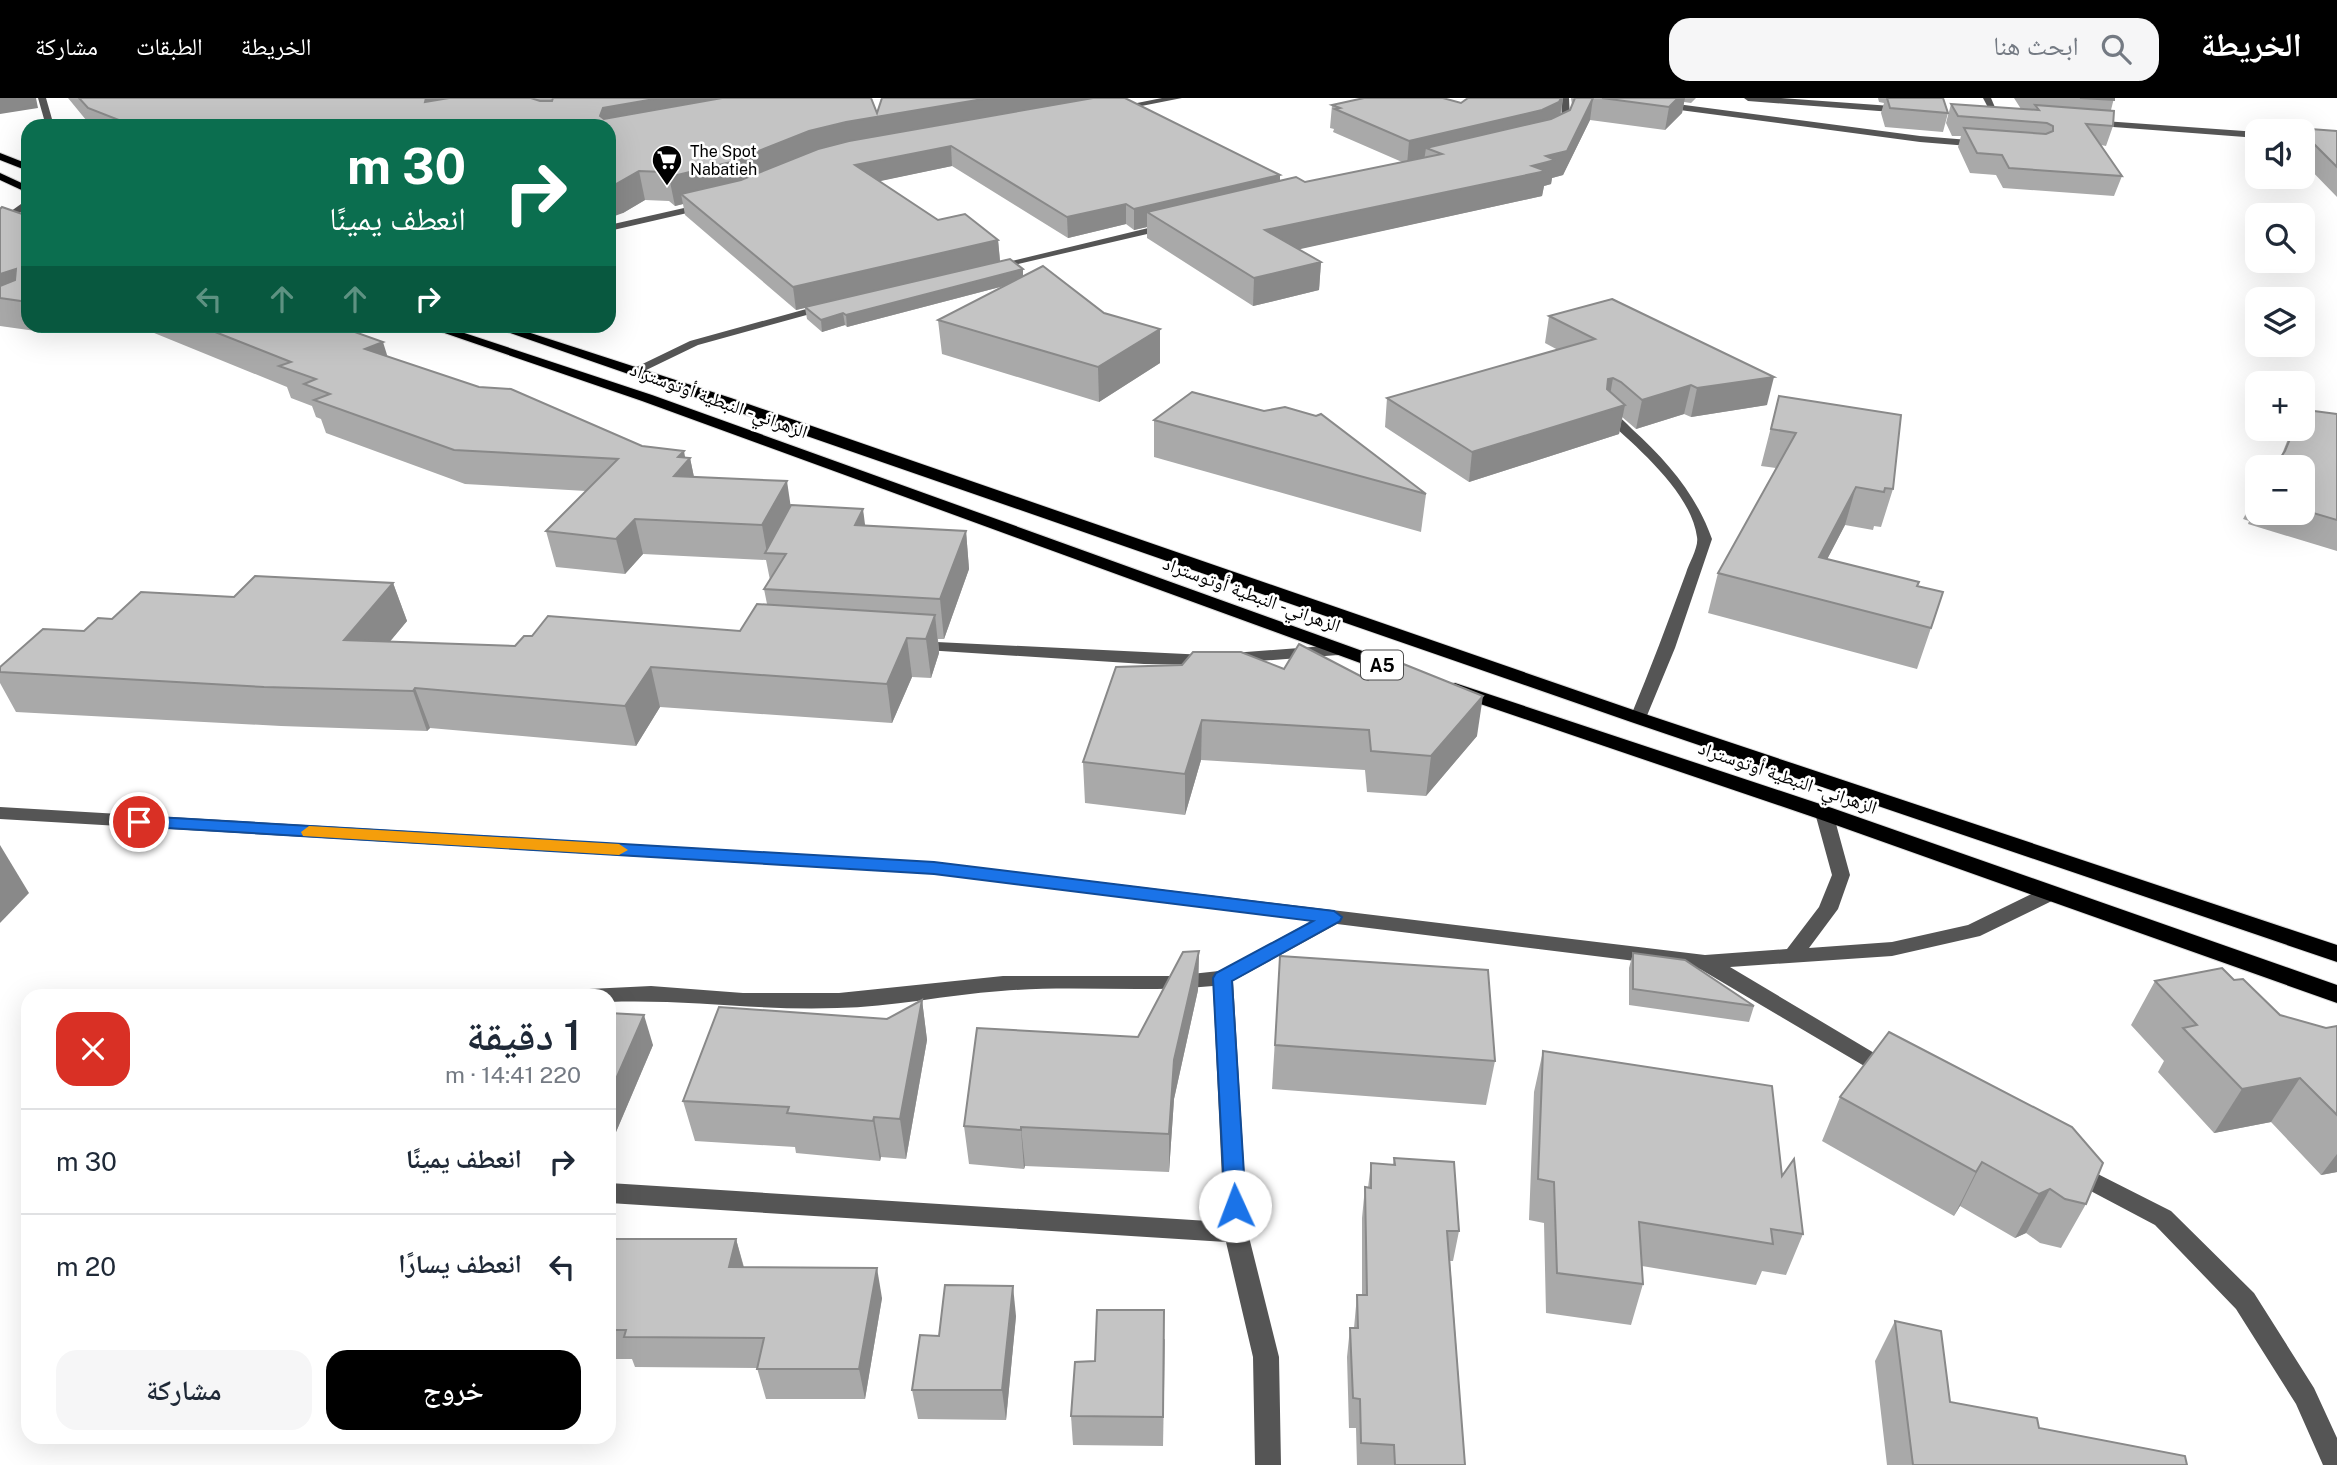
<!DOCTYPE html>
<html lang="ar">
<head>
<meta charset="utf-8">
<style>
  :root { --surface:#fff; --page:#f6f6f7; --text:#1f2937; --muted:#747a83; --line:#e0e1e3; --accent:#000 }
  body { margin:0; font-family:"Public Sans","Noto Naskh Arabic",sans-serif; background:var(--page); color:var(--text); direction:rtl; height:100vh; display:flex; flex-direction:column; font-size:26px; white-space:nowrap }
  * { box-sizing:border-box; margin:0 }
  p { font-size:23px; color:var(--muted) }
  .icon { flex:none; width:38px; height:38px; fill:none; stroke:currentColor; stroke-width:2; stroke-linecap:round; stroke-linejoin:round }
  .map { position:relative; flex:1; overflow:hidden; direction:ltr }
  .panel { position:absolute; left:21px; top:891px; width:595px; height:455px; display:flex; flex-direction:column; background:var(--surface); border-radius:21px; box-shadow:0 7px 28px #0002; direction:rtl }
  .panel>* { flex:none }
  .hud { position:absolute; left:21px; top:21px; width:595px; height:214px; border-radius:21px; box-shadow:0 7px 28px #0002; direction:rtl; background:#0b6e4f; color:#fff; overflow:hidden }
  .tools { position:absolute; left:2245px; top:21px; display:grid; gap:14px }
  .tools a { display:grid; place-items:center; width:70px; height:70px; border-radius:14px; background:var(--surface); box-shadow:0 7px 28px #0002; font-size:35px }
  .pin { position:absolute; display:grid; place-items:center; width:60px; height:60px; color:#fff; margin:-30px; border:4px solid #fff; border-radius:50%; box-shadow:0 2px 7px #0007 }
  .me { position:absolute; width:77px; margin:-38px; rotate:358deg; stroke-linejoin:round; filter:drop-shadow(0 0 5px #0008) }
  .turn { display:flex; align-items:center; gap:24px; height:147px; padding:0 35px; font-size:32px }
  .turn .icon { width:91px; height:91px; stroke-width:2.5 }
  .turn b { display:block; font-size:49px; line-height:60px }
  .lanes { display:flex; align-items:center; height:66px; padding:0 35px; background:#0003; justify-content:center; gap:35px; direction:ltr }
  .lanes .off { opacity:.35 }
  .round { display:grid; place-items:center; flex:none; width:74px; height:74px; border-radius:21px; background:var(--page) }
  .headline { display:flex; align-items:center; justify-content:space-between; height:119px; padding:0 35px }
  h1 { font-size:42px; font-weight:600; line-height:52px }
  .primary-button { display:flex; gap:14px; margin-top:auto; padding:14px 35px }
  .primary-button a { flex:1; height:80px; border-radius:21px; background:var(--accent); color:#fff; font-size:28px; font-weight:600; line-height:80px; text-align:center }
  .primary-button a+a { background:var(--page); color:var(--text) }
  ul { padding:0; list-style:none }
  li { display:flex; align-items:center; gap:21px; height:105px; padding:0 35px; border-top:2px solid var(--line) }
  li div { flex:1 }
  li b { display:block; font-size:26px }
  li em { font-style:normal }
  header { display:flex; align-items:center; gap:42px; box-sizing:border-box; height:98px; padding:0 35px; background:var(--accent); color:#fff }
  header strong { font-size:33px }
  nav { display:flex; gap:38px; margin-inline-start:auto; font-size:24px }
  .search { width:490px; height:63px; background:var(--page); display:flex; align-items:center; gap:18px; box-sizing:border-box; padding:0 24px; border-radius:21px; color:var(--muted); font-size:26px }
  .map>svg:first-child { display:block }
</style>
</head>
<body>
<header>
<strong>الخريطة</strong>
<div class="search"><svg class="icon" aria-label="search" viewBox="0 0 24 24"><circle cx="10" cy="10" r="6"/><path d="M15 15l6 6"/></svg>ابحث هنا</div>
<nav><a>الخريطة</a><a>الطبقات</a><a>مشاركة</a></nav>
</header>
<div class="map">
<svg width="2337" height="1367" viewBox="0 0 2337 1367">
  <rect width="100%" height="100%" fill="#fff"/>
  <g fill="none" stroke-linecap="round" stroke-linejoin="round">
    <g stroke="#dbdbdb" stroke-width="2">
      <g id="highway">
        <path d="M0 55 28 66V73L0 62Z"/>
        <path d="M0 75 28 88V95L0 82Z"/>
        <path d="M424 228H443L652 297 1418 573 1421 577 1411 583 1404 581 642 303Z"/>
        <path d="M490 228H509L731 300 1645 616 2337 847V864L1631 624Z"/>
        <path d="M1455 585 1832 710 2337 887V905L1816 720 1448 595 1445 591 1448 587Z"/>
      </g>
    </g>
    <g fill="#555" fill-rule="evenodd">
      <path d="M38 0H46L54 28H46Z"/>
      <path d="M1162 0H1182L1116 13 1112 10Z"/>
      <path d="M1561 0H1569L1570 24 1559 35 1555 32 1562 24Z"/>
      <path d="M1631 0 1920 38 1981 43 1985 46 1981 49 1920 44 1657 9Z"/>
      <path d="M1744 0H1781L1905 9 1909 12 1905 15 1748 3Z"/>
      <path d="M1983 0H1991L2000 21H1994Z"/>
      <path d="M2090 22 2258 34V40L2087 27Z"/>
      <path d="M28 101V109L0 129V121Z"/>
      <path d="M706 105 709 106V110L609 133V127Z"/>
      <path d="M1169 125 1174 128 1173 130 992 172 987 169Z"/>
      <path d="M828 205 832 206V210L698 247 638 276 628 273 690 243Z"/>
      <path d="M1607 311C1617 315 1625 324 1632 331 1667 363 1696 396 1712 441L1675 550 1646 620 1638 625 1630 620C1650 572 1668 524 1686 475 1689 465 1699 449 1697 439 1691 393 1634 347 1603 318V312Z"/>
      <path d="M916 543 1206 557 1338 547 1346 552 1338 557 1206 567 1144 566 910 551 908 548Z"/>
      <path d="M0 709 934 764 1705 857 1787 851 1819 809 1832 777 1815 715 1824 709 1833 715 1850 777 1838 811 1809 850 1892 844 1968 827 2044 790H2058L2060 795 2058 800 1980 838 1892 858 1730 869 1896 968 1899 974 1896 980 1888 982 1700 871 1337 826 1233 883 1248 1135 1279 1259 1281 1367H1255L1253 1259 1226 1144 609 1105V1085L1224 1124 1213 888C1143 895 1072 887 1001 893 946 897 892 909 837 910 761 913 685 901 609 904V898H579L582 893 589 891 651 888 743 895H839L1003 878H1173L1219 873 1312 823 934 776 0 721Z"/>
      <path d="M2076 1065 2171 1113 2254 1195 2314 1290 2337 1340V1367H2323L2296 1306 2236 1211 2155 1127 2068 1081 2065 1074 2068 1067Z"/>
    </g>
    <use href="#highway" fill="#000" fill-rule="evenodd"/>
  </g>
  <g fill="#a9a9a9">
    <path d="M68 0H871L877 15 1280 83 1305 84 1402 64 1333 34 1334 31 1330 30 1332 7 1461 5 1563 0 1561 16 1570 12 1572 7 1571 0H1696L1691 5 1684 4 1682 15 1665 32 1590 22 1563 77 1552 80 1551 86 1544 88 1542 98 1298 151 1321 164 1319 192 1253 208 1147 140V129L1134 132 1126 126 1068 140 952 68 879 83 938 122 998 142 1000 163 1023 171V178L1104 215 1160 231V265L1099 304 942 256 938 222 1004 188 847 229 845 227 822 234 807 221 805 210 796 212 685 117 683 106 675 108 669 103 645 102 623 115 609 28H91Z"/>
    <path d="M1878 0H1936L1948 15 1943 34 1885 29 1881 15 1884 5 1879 4Z"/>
    <path d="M2014 0H2114L2111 12 2113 28 2106 48 2101 47 2122 78 2114 98 2003 90 1996 77 1970 75 1958 49 1961 38H1952L1946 25 1951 6 2021 11Z"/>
    <path d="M2297 30 2337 33V99L2303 64V33H2296Z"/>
    <path d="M0 111 28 118V228H68L50 235 0 228Z"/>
    <path d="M1549 218 1767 307 1691 319 1684 316 1636 331 1622 319 1619 336 1469 384 1385 329 1387 300 1558 252 1545 245Z"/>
    <path d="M137 228H338L388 259 642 348 690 360 694 379 791 408 865 428 966 433 969 471 944 541H938L939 555 931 580 912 579 892 625 660 609 636 648 430 630 427 633 281 628 16 614 0 585V569L112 521 234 499 393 485 407 523 390 543 515 548 532 538 740 533 767 506 764 491 770 482 766 462 643 456 625 476 556 469 546 433 586 393 465 386 326 335 321 321 316 319 312 308 291 300 287 289Z"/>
    <path d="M1779 298 1893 391 1881 429 1874 428 1873 432 1845 427 1827 461 1918 488 1931 530 1917 571 1708 515 1718 475 1776 370 1761 368Z"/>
    <path d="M2314 313 2337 316V453L2248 426 2249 423 2243 421 2258 393V415H2303V369L2280 361 2292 331H2303Z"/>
    <path d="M1154 322 1426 396 1421 434 1154 359Z"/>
    <path d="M1284 571 1477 638 1426 698 1367 694 1365 672 1201 662 1185 717 1085 705 1083 664Z"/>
    <path d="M1199 853 1198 892 1174 1001 1169 1074 1025 1068 1024 1071 969 1066 964 1028 1138 939Z"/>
    <path d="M1633 855 1754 908 1749 924 1629 907V870Z"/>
    <path d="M1280 858 1495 963 1486 1007 1272 991Z"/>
    <path d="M2234 882 2280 917 2326 930 2337 928V1074L2321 1077 2271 1024 2214 1035 2158 974 2164 963 2131 927 2155 883Z"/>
    <path d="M922 902 927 942 906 1061 881 1059 880 1063 796 1055 795 1049 695 1043 683 1003 887 921Z"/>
    <path d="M609 915 653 947 616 1034 609 1033Z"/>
    <path d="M1543 953 1782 1078 1803 1136 1786 1177 1762 1173 1756 1187 1642 1168 1643 1186 1631 1227 1546 1215 1544 1125 1529 1122 1534 994Z"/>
    <path d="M1840 999 2086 1106 2061 1150 2040 1145 2026 1135 2015 1140 1960 1108 1954 1118 1822 1043Z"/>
    <path d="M1394 1060 1459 1133 1453 1163H1450L1465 1367H1357L1356 1330H1349L1347 1259 1350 1230H1354L1357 1197H1362V1120L1365 1089 1368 1090 1371 1065 1393 1067Z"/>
    <path d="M609 1141H736L744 1169 882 1200 865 1301H766L757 1270 635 1269 632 1261H609Z"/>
    <path d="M1016 1218 1006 1322 918 1321 912 1292 939 1238Z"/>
    <path d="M1895 1223 1950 1304 2039 1330 2187 1367H1887L1875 1263Z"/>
    <path d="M1165 1241 1163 1348 1073 1347 1071 1318 1095 1263Z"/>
  </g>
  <g fill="#898989">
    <path d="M0 0H36L38 10 0 16Z"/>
    <path d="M426 0H443L444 5 425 4Z"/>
    <path d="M660 0H725L609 37 600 18 603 10Z"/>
    <path d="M989 0H1103L736 94 681 96 683 106 675 108 669 79 809 33 846 24Z"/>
    <path d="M1561 0H1563L1560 18 1442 56 1426 50 1424 63 1407 67 1409 43Z"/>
    <path d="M1593 0 1590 22 1563 77 1552 80 1551 86 1544 88 1542 98 1264 159 1265 132 1532 68 1546 58Z"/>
    <path d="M1678 0H1685L1682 15 1665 32 1669 9Z"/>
    <path d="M951 48 952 68 857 88 855 67Z"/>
    <path d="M639 73 645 102 623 115 609 120V88Z"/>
    <path d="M1280 77V97L1147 114V129L1134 132V111Z"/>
    <path d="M1126 106V126L1068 140 1067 119Z"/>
    <path d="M998 142 1000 163 796 212 793 189Z"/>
    <path d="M1321 164 1319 192 1253 208 1254 180Z"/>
    <path d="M16 171 23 203 0 200V176Z"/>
    <path d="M1023 171V183L847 229 846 217Z"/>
    <path d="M843 215 845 227 822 234 821 222Z"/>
    <path d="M46 228H68L50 235Z"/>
    <path d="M1160 231V265L1099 304 1098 269Z"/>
    <path d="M383 244 393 276 365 251Z"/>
    <path d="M1774 279 1767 307 1691 319 1697 290Z"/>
    <path d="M1613 280 1608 309H1602L1608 281Z"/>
    <path d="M1691 287 1684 316 1636 331 1642 302Z"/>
    <path d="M1625 307 1619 336 1469 384 1472 354Z"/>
    <path d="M684 353 686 364 690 360 697 394 674 378 678 359Z"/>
    <path d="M787 383 792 417 767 455 762 427Z"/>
    <path d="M1856 389 1845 427 1808 498 1819 459Z"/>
    <path d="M863 411 868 449 855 427Z"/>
    <path d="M635 421 643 456 625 476 616 441Z"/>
    <path d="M966 433 969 471 944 541 940 501Z"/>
    <path d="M393 485 407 523 359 581 344 542Z"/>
    <path d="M935 517 939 555 931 580 926 541Z"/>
    <path d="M907 540 912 579 892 625 887 586Z"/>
    <path d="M651 569 660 609 636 648 625 608Z"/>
    <path d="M415 590 430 630 427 633 413 593Z"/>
    <path d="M1483 598 1477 638 1426 698 1431 658Z"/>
    <path d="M1202 622 1201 662 1185 717V676Z"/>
    <path d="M0 747 29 795 0 825Z"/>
    <path d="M1199 853 1198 892 1174 1001 1169 1074V1036L1174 962Z"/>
    <path d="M922 902 927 942 906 1061 900 1021Z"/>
    <path d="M644 917 653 947 616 1034 609 1012V997Z"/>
    <path d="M2300 980 2271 1024 2214 1035 2242 991Z"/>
    <path d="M874 1019 881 1059 880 1063 873 1023Z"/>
    <path d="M1021 1029 1025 1068 1024 1071 1021 1032Z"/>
    <path d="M2337 1056V1074L2321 1077Z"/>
    <path d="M1982 1064 1960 1108 1954 1118 1976 1074Z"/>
    <path d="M2050 1091 2026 1135 2015 1140 2039 1096Z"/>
    <path d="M736 1141 744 1171 729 1169Z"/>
    <path d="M877 1170 882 1200 865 1301 859 1271Z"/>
    <path d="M1013 1188 1016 1218 1006 1322 1002 1292Z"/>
  </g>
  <g fill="#c4c4c4" stroke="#898989" stroke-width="2">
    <path d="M79 0H426L425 4 449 0H531L540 3H552L553 0H660L603 10 600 18 604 21 722 0H871L877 15 882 0H989L846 24 809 33 731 64 669 79 663 74 639 73 616 86 609 88V28H134L88 10Z"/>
    <path d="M1093 0H1125L1280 77 1134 111 1126 106 1067 119 951 48 855 67 938 122 965 116 998 142 793 189 681 96 741 82 818 51 849 43Z"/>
    <path d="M1364 0H1443L1461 5 1468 0H1561L1559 4 1542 12 1409 43 1335 11 1340 10 1332 7Z"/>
    <path d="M1575 0H1593L1567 53 1546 58 1555 62 1532 68 1546 73 1265 132 1321 164 1254 180 1147 114 1296 79 1305 84 1442 56 1426 50 1551 21 1570 12Z"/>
    <path d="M1602 0H1678L1669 9Z"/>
    <path d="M1887 0H1943L1948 15 1890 10Z"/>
    <path d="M2080 0H2114V2Z"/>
    <path d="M1951 6 2039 12 2035 7 2114 13 2113 28 2086 26 2122 78 2009 70 2002 57 1977 55 1964 30 2046 36 2053 33V28L2047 25 1958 18Z"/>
    <path d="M2297 30 2337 33V69L2303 35V33H2301Z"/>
    <path d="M2 109 28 118V204L0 200V188L15 182 16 171 0 176V111Z"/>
    <path d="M1010 161 1023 171 846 217 843 215 821 222 805 209Z"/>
    <path d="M1043 168 1104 215 1160 231 1098 269 938 222Z"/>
    <path d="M1612 201 1774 279 1697 290 1691 287 1642 302 1621 284 1613 280 1608 281 1607 291 1625 307 1472 354 1387 300 1595 241 1549 218Z"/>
    <path d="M200 228H338L383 244 365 251 479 289 511 291 642 348 684 353 678 359 690 360 674 378 787 383 762 427 635 421 616 441 546 433 618 361 454 352 314 302 330 296 304 286 316 281 279 268 291 264Z"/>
    <path d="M1192 294 1264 313 1285 309 1316 318 1321 316 1426 396 1154 322Z"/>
    <path d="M1779 298 1901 317 1893 391 1885 390 1884 394 1856 389 1819 459 1919 484 1917 488 1943 494 1931 530 1718 475 1796 335 1771 331Z"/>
    <path d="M2314 313 2337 316V422L2303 412V369H2274L2285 353 2294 331H2303V316L2313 318Z"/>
    <path d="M791 407 863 411 855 427 966 433 940 501 764 491 786 456 765 455Z"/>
    <path d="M255 478 393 485 344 542 515 548 524 538H532L548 518 740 533 757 506 935 517 926 541 907 540 887 586 651 569 625 608 415 590 413 593 264 589 0 574V569L43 531 84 533 98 520 112 521 141 494 234 499Z"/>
    <path d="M1299 546 1368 582 1391 561 1483 598 1431 658 1371 653 1369 632 1202 622 1185 676 1083 664 1116 569 1182 567 1193 554H1241L1284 571Z"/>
    <path d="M1199 853 1174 962 1169 1036 1021 1029V1032L964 1028 977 930 1138 939 1183 854Z"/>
    <path d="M1633 855 1685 862 1754 908 1633 891Z"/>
    <path d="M1280 858 1488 872 1495 963 1275 947Z"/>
    <path d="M2222 870 2234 882 2243 881 2280 917 2326 930 2337 928V1017L2300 980 2242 991 2183 930 2197 927 2155 883Z"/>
    <path d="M922 902 900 1021 874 1019 873 1023 787 1015 789 1009 683 1003 719 909 887 921Z"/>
    <path d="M609 915 644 917 609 997Z"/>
    <path d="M1889 934 2072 1029 2103 1065 2086 1106 2065 1101 2050 1091 2039 1096 1982 1064 1976 1074 1840 999Z"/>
    <path d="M1543 953 1772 988 1782 1078 1794 1061 1803 1136 1771 1131 1773 1146 1639 1124 1643 1186 1557 1175 1554 1084 1538 1081Z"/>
    <path d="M1394 1060 1454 1064 1459 1133H1447L1465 1367H1395L1394 1347 1361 1345 1360 1301 1353 1300 1350 1230H1358L1357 1197H1367L1365 1089 1371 1090V1065L1395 1067Z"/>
    <path d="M609 1141H736L729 1169 877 1170 859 1271H757L764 1240 624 1239 626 1232H609Z"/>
    <path d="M945 1187 1013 1188 1002 1292H912L920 1237 939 1238Z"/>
    <path d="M1097 1212H1164L1163 1319 1071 1318 1075 1264 1095 1263Z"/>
    <path d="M1895 1223 1941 1233 1950 1304 2037 1320 2039 1330 2185 1358 2187 1367H1913Z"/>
  </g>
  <path fill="#1a73e8" stroke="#114b97" stroke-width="2" d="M139 718 934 764 1334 813 1342 819 1340 823 1232 883 1246 1108 1243 1114 1235 1116 1228 1114 1225 1108 1213 880 1216 875 1313 823 934 776 133 728 131 724Z"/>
  <path fill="#f59e0b" d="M309 728 619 746 628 752 619 757 303 738 301 734Z"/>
  <defs>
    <g id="supermarket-pin" transform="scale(1.575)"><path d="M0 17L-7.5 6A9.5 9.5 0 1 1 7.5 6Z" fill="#000" stroke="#fff"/><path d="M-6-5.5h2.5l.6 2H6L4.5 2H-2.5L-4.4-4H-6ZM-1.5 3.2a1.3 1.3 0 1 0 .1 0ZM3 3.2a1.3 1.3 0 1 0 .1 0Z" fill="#fff"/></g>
  </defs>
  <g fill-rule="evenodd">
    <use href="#supermarket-pin" x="667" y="62"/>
  </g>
  <g text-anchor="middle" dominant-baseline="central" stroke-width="5" stroke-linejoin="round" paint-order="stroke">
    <g font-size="16" fill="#000" stroke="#fff" text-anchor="start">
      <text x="690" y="53">The Spot<tspan x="690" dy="18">Nabatieh</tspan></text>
    </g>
    <rect fill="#fff" stroke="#4c4c4c" stroke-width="2" x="1361" y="552.5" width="42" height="29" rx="5"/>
    <g font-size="18" font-weight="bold" fill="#000">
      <text x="1382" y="567">A5</text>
    </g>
    <g font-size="19" fill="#000" stroke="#fff">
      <text transform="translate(719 302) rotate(20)">الزهراني - النبطية أوتوستراد</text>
      <text transform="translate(1252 496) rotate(20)">الزهراني - النبطية أوتوستراد</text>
      <text transform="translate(1788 679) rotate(19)">الزهراني - النبطية أوتوستراد</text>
    </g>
  </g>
</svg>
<div class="tools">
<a><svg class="icon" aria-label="sound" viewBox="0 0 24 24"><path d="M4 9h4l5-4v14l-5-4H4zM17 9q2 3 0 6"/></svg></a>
<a><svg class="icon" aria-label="search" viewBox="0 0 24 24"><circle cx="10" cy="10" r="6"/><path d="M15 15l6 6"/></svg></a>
<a><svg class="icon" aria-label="layers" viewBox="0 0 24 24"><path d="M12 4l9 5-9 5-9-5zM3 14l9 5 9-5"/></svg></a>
<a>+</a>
<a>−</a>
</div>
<div class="pin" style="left:139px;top:724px;background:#d93025"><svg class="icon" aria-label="arrive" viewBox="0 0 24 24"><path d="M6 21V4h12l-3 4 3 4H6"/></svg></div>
<svg class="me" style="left:1235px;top:1108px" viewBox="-20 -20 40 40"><circle r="19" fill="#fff"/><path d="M0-13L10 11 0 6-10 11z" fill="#1a73e8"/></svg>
<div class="hud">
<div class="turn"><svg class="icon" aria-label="right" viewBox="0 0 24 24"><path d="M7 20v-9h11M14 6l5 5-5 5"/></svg><div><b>30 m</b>انعطف يمينًا</div></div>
<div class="lanes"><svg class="icon off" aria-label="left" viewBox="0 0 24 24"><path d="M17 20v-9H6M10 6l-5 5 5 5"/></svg><svg class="icon off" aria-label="ahead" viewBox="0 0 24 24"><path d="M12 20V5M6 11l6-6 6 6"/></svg><svg class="icon off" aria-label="ahead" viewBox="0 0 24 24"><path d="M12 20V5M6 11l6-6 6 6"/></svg><svg class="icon" aria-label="right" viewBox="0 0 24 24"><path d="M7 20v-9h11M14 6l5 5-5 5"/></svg></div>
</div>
<section class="panel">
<div class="headline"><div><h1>1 دقيقة</h1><p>220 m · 14:41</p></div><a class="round" style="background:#d93025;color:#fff"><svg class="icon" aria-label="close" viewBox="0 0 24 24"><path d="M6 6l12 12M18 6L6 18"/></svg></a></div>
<ul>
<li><svg class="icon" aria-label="right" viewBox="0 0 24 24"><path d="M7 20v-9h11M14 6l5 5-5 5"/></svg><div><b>انعطف يمينًا</b></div><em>30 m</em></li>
<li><svg class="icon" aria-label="left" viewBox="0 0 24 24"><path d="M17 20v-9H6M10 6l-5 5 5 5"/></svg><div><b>انعطف يسارًا</b></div><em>20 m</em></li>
</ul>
<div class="primary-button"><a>خروج</a><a>مشاركة</a></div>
</section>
</div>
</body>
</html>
